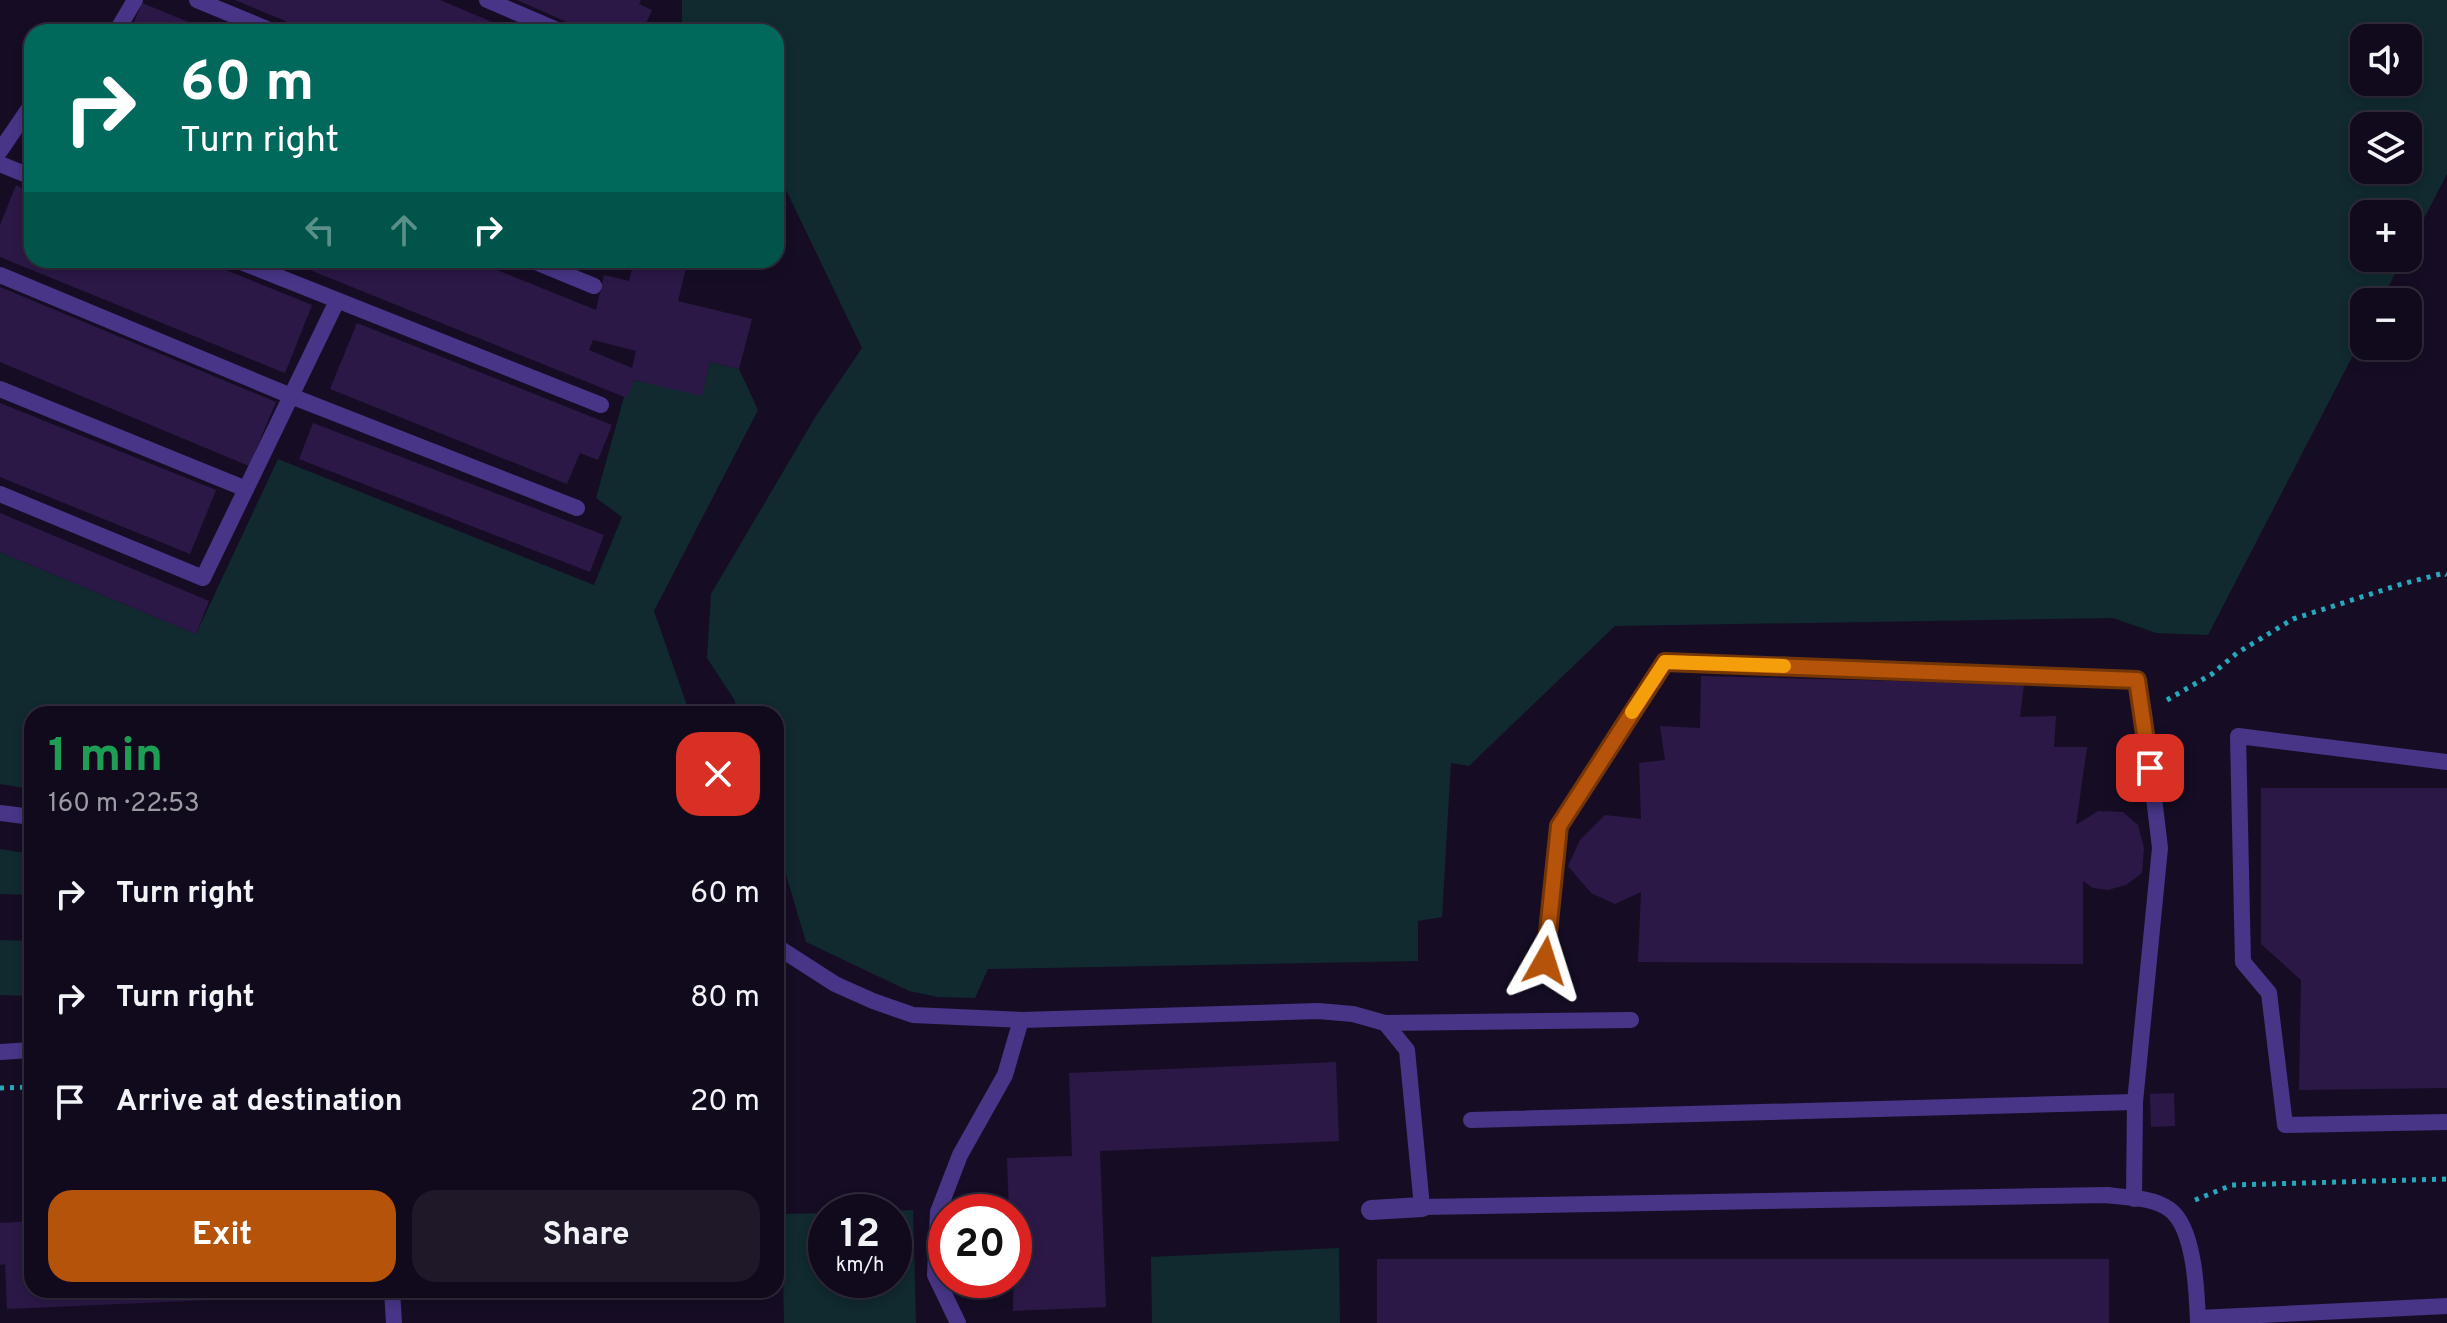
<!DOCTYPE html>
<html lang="en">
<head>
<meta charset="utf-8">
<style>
  :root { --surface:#100a1c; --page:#1e1829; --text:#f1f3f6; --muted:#9c9aa3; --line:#302b3b; --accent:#b45309 }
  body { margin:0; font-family:Overpass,sans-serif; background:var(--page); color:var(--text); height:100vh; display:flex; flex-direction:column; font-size:30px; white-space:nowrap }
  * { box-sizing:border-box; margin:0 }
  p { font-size:26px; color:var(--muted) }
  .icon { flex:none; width:44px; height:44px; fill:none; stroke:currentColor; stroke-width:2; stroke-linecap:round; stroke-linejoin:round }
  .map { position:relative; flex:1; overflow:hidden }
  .side { position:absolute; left:24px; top:706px; width:760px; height:592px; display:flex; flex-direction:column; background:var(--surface); border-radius:24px; box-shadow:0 4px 12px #0003,0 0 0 2px var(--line) }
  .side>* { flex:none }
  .hud { position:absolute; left:24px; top:24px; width:760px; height:244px; border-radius:24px; box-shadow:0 4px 12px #0003,0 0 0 2px var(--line); background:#00695c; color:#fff; overflow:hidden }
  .controls { position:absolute; left:2350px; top:24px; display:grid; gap:16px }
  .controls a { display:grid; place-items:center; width:72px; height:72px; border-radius:16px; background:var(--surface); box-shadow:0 4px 12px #0003,0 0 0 2px var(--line); font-size:40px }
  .speed { position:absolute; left:808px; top:1194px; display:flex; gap:16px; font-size:40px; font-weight:700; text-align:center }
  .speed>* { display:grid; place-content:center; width:104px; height:104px; border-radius:50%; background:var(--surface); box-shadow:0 4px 12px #0003,0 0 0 2px var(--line); line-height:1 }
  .speed small { font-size:20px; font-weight:400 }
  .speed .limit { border:12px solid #d22; background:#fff; color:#111 }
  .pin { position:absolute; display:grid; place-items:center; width:68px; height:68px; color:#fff; margin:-34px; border-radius:16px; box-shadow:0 4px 12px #0006 }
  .me { position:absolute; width:88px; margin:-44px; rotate:6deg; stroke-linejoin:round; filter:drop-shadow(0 0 6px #0008) }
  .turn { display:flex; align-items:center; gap:28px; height:168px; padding:0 24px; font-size:36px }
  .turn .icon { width:104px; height:104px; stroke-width:2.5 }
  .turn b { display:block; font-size:56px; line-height:68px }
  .lanes { display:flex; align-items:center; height:76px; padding:0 24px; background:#0003; justify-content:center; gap:40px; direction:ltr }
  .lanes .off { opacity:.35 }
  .round { display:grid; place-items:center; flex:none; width:84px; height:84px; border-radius:24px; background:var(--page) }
  .summary { display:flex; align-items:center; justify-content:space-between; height:136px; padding:0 24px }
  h1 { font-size:48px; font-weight:700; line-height:60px; color:#1e9e55 }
  .action { display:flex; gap:16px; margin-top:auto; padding:16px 24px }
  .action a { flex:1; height:92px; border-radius:24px; background:var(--accent); color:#fff; font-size:32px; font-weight:700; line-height:92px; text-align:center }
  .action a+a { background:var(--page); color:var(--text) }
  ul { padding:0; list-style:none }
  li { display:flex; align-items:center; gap:24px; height:104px; padding:0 24px }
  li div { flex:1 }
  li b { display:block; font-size:30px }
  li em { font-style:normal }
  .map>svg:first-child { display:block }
</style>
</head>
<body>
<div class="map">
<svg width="2447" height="1323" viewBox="0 0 2447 1323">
  <rect width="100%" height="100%" fill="#160d25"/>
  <g fill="#102a2f" fill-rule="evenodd">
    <path d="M682 0H2447V174L2408 249V214H2364V258H2403L2381 302H2364V334L2208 635 2156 633 2113 618 1615 626 1469 766 1451 763 1442 917 1418 921V961L988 969 975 998 938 997 909 991 806 942 776 841V714H739L734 699 707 658 711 594 816 416 862 348 776 169V32H682ZM2408 38V82H2364V38ZM2408 126V170H2364V126Z"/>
    <path d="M710 362 739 369 758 410 654 611 690 714H32V789L0 784V552L196 634 278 459 594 585 622 517 596 498 629 379 702 395Z"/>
    <path d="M0 849 32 854V895L0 894Z"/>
    <path d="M0 940 32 941V996L0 995Z"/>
    <path d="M913 1210 916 1323H784L782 1214 826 1213V1280H894V1212H852Z"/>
    <path d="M1339 1248 1340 1323H1152L1151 1257Z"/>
  </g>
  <g fill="#2b1847" fill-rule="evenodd">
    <path d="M235 0H440L516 32H312Z"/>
    <path d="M517 0H641L639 4 652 10 642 32H589Z"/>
    <path d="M142 3 213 32H130Z"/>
    <path d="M16 185 32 192V260H201L312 305 285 373 0 257V225Z"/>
    <path d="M285 260H472L596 310 604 275 629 281 634 260H688L678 301 752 319 739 369 710 362 702 396 634 380 627 398ZM593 340 636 351 632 368 589 350Z"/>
    <path d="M0 287 276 402 249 466 0 362Z"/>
    <path d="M357 323 612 425 598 460 580 453 567 484 330 389Z"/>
    <path d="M0 403 216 490 190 554 0 477Z"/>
    <path d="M313 423 604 535 590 572 299 459Z"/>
    <path d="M0 513 209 601 196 634 0 552Z"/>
    <path d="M1701 676 2024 684 2020 717 2056 716 2054 747H2087L2076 825 2098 811 2123 812 2138 825 2144 848 2142 873 2126 885 2108 890 2093 888 2083 881V964L1638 962 1641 892 1615 904 1591 893 1568 866 1580 840 1605 815 1641 819 1639 763 1665 760 1660 726 1700 728Z"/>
    <path d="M2261 788H2447V1088L2299 1090 2301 980 2261 944Z"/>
    <path d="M1336 1062 1339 1141 1100 1151 1106 1307 1013 1311 1014 1212H1009L1007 1158 1072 1156 1069 1073Z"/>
    <path d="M2174 1093 2175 1126 2151 1127 2150 1094Z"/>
    <path d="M32 1221V1290H279L280 1297 7 1309 5 1264 0 1265V1223Z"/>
    <rect x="1377" y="1259" width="732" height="64"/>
  </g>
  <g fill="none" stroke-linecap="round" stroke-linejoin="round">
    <g stroke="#27a9bd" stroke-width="5" stroke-dasharray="4 6" stroke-linecap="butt">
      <path d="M2167 700 2212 674 2237 653 2293 619 2402 584 2444 573 2447 575"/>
      <path d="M0 1088 32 1087"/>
      <path d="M2195 1200 2232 1185 2447 1179"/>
    </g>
    <g stroke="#483587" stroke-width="16">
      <path d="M197 0 274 32"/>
      <path d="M487 0 562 32"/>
      <path d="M116 32 135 0"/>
      <path d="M0 151 32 104"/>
      <path d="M0 164 32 177"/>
      <path d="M236 260 601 405"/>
      <path d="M531 260 594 286"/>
      <path d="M0 275 291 396 577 508"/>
      <path d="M0 389 246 489"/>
      <path d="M0 494 203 578 337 301"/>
      <path d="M2447 762 2238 736 2243 962 2269 993 2285 1125 2447 1122"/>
      <path d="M0 813 32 817"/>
      <path d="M776 946 835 984 873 1001 913 1015 1021 1020 1318 1011 1353 1014 1385 1023 1407 1050 1422 1207 2107 1195C2127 1198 2152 1197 2169 1209 2195 1227 2197 1294 2198 1323"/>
      <path d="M1545 961 1559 826 1665 662 2137 680 2144 714 2160 848 2135 1102 2134 1199"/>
      <path d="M1385 1023 1631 1020"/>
      <path d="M0 1052 32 1050"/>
      <path d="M1471 1120 2135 1102"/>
      <path d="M392 1290 394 1323"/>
      <path d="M2198 1318 2447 1306"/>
      <path d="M958 1323 935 1275 938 1212 960 1155 1005 1075 1021 1020"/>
    </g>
    <path stroke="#483587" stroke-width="20" d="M1371 1210 1422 1207"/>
  </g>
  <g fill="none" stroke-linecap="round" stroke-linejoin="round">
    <g stroke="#753606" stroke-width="20">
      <path id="route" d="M1545 961 1559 826 1665 662 2137 680 2150 768"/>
    </g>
    <use href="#route" stroke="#b45309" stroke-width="14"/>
    <path stroke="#f59e0b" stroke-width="14" d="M1632 712 1665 662 1784 666"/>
  </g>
</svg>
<div class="controls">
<a><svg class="icon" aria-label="sound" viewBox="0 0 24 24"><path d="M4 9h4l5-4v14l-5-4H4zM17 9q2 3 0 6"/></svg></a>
<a><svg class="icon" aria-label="layers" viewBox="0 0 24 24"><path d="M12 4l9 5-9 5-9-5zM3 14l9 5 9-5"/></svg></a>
<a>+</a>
<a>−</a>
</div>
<div class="speed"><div>12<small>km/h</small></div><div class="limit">20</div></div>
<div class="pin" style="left:2150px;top:768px;background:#d93025"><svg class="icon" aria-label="arrive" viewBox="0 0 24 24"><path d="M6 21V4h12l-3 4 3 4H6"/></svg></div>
<svg class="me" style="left:1545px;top:961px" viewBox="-20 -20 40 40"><path d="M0-17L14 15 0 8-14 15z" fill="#b45309" stroke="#fff" stroke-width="4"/></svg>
<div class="hud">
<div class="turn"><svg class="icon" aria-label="right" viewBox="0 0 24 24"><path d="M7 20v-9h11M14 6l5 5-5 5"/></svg><div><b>60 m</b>Turn right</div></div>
<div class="lanes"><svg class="icon off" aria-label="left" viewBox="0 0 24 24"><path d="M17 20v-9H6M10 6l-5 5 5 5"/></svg><svg class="icon off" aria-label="ahead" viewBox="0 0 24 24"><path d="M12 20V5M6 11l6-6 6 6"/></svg><svg class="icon" aria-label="right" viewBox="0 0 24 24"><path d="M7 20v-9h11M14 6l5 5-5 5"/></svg></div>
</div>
<section class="side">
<div class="summary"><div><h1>1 min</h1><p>160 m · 22:53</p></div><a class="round" style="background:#d93025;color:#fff"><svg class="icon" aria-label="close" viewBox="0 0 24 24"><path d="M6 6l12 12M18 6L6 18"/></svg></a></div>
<ul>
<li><svg class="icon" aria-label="right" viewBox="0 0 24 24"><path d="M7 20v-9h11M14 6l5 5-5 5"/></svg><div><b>Turn right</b></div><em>60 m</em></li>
<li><svg class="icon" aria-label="right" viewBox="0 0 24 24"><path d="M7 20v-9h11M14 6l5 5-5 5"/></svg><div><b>Turn right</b></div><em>80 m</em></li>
<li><svg class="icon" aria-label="arrive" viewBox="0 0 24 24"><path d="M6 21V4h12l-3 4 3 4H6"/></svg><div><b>Arrive at destination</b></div><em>20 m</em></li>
</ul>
<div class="action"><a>Exit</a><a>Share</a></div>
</section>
</div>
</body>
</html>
